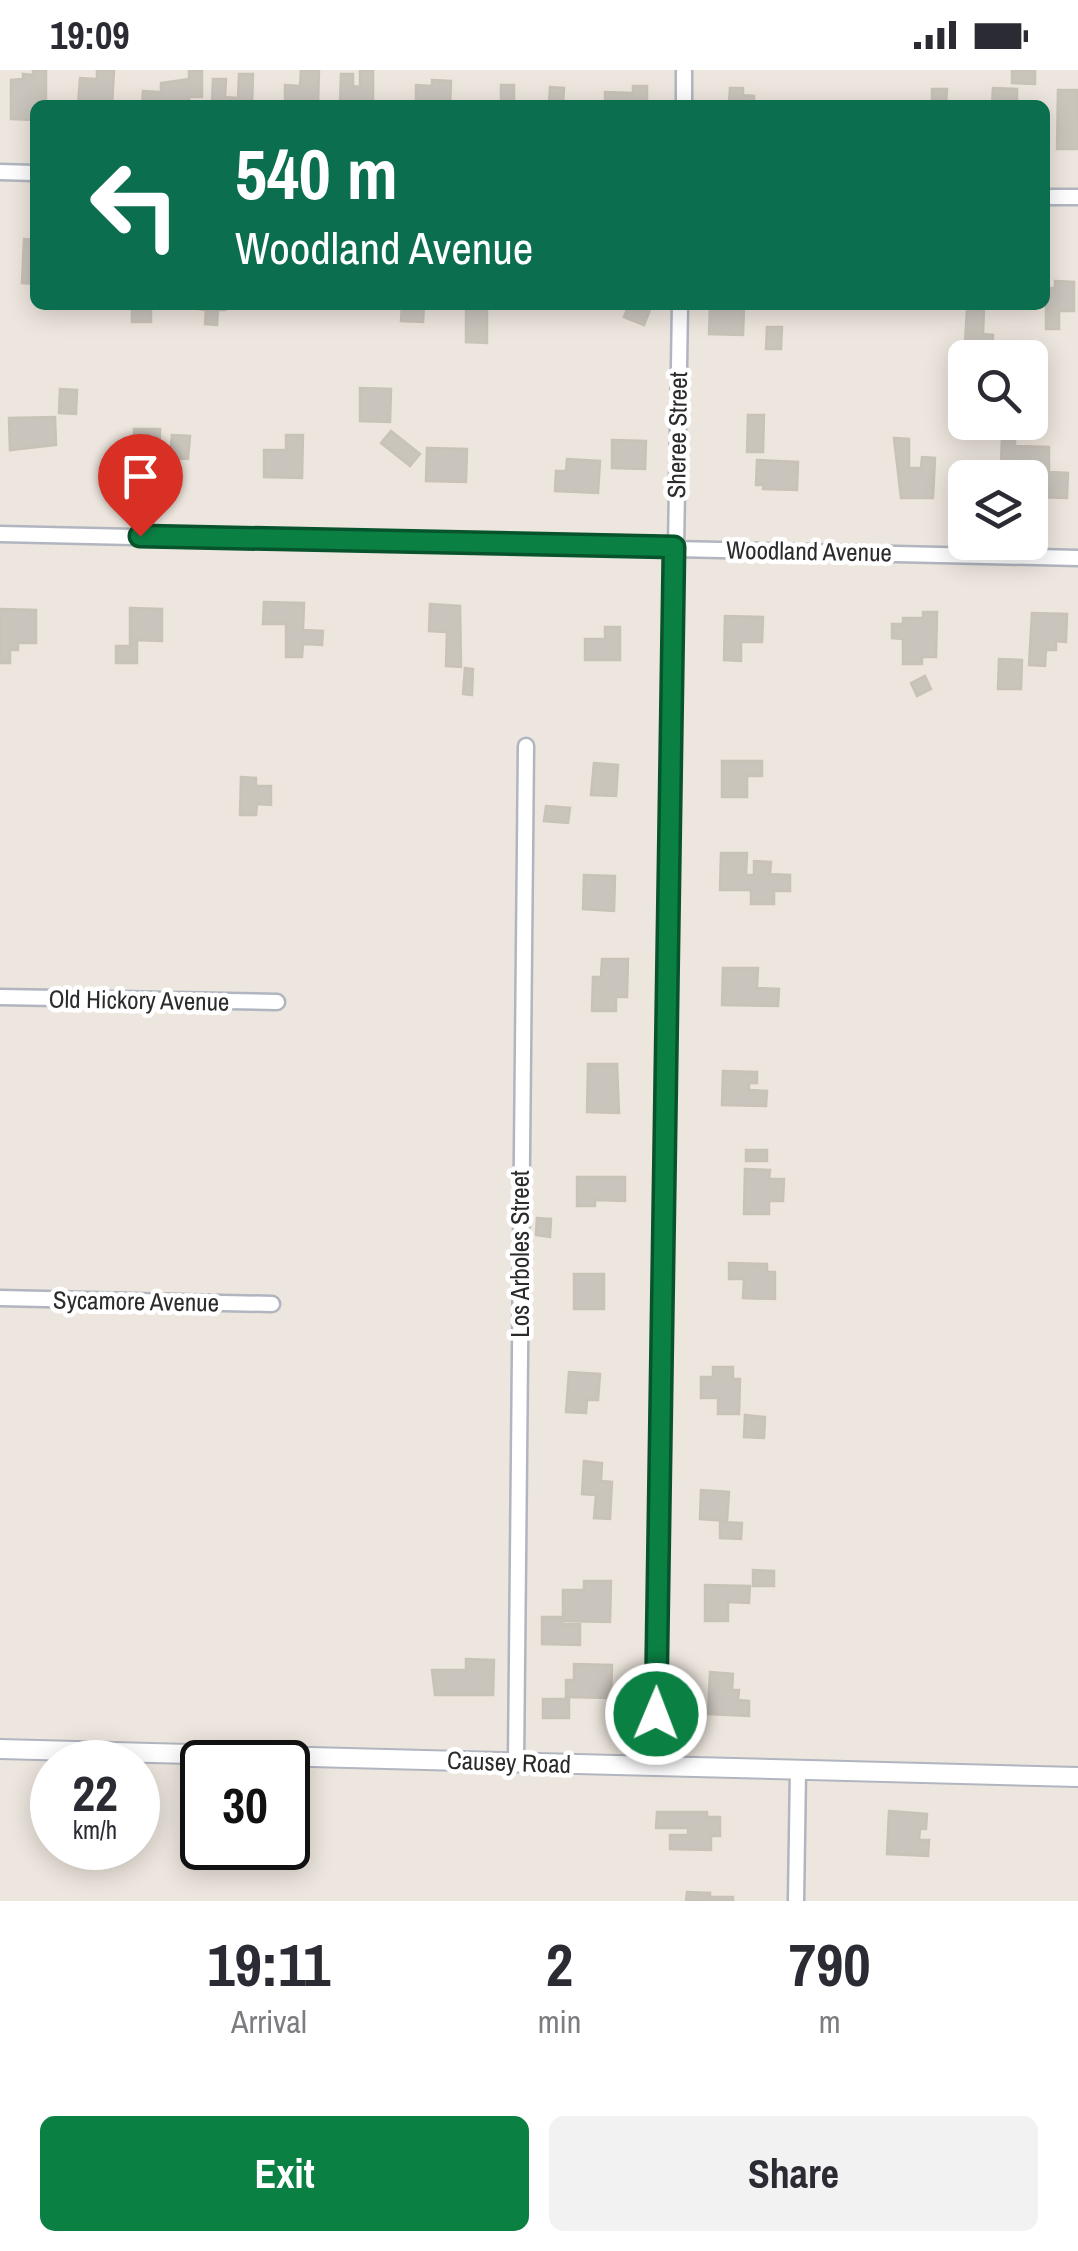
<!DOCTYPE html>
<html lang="en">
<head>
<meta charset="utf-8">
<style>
  :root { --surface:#fff; --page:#f2f2f3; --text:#2b2b33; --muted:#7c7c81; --accent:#0b8043 }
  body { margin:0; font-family:"Archivo Narrow",sans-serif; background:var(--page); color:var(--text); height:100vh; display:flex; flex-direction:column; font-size:38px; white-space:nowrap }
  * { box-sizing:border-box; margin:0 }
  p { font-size:32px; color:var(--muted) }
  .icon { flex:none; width:55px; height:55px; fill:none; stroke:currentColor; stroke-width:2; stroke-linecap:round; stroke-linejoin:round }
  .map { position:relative; height:1831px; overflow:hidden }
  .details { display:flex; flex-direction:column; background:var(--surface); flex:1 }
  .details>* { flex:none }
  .top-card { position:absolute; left:30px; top:30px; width:1020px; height:210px; border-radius:15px; box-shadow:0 5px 25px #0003; background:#0b6e4f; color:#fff; overflow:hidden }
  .buttons { position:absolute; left:948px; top:270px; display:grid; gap:20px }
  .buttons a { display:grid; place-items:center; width:100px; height:100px; border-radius:15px; background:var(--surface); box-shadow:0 5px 25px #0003; font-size:50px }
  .speed { position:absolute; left:30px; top:1670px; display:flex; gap:20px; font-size:50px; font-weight:700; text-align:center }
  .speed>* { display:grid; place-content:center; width:130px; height:130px; border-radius:50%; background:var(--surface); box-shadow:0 5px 25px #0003; line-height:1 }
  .speed small { font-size:25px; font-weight:400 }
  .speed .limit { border:5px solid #111; border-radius:15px; background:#fff; color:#111 }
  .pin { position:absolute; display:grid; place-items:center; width:85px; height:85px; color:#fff; margin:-102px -42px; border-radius:50% 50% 50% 0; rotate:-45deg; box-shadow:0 0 10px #0007 }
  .pin .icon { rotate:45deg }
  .me { position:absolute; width:110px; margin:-55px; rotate:1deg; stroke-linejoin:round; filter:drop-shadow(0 0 8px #0008) }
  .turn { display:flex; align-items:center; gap:35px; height:210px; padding:0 40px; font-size:45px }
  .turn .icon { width:130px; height:130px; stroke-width:2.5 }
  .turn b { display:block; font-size:70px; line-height:85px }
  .eta { display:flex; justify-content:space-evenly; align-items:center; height:170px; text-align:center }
  .eta b { font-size:60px; font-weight:800; line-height:70px }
  .action { display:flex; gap:20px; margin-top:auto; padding:20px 40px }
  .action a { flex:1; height:115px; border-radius:15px; background:var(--accent); color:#fff; font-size:40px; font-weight:800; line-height:115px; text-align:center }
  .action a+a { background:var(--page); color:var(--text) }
  .status { display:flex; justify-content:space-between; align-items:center; height:70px; padding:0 50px; background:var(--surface); direction:ltr }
  .status svg { height:28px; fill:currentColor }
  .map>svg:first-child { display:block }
</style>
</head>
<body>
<div class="status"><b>19:09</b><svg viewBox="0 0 49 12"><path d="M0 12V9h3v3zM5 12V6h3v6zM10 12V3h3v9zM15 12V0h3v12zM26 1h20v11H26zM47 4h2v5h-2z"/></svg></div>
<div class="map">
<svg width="1078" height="1831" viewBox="0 0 1078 1831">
  <rect width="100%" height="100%" fill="#ede6de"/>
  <g fill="#c9c4bc" stroke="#c9c2b7" stroke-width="2.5">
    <path d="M33 0H46V35H35V50L11 49V10L23 9V4L33 5Z"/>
    <path d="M97 0H114L112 35H78L80 8 97 9Z"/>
    <path d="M301 0H319L318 35H285V15L300 16Z"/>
    <path d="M360 0H373V35H340L341 4H353V16L360 17Z"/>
    <path d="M1012 0H1035V14L1012 13Z"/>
    <path d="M189 1H202V27H189V35H142L143 21 161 22V13L189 9Z"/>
    <path d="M239 4H253L252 35H212L213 9H226L225 27 238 28Z"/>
    <path d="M432 10 451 11 450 35H416V15L432 16Z"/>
    <path d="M501 15H514V35H480L501 33Z"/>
    <path d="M633 16H647V35H605V22L633 23Z"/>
    <path d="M550 17 564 18 563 35H572H549Z"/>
    <path d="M730 18H743V25L754 26V32L764 35H729Z"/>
    <path d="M993 18 1017 19V35H992Z"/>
    <path d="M932 19H947L946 35H932Z"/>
    <path d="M1058 20H1078V79H1057Z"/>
    <path d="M24 169 35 170V214L22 213Z"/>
    <path d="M1055 211 1074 212V241H1059V259H1046V218H1055Z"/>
    <rect x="132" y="235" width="19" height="17"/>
    <path d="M198 235H225V240H218L217 255 205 254 206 240 197 239Z"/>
    <path d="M402 235H424L423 252 401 251Z"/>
    <path d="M466 235H487V273L466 272Z"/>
    <path d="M629 235 651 237 644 255 624 247Z"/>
    <path d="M710 237 744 238 743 265 709 264Z"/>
    <path d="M967 239 984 240 983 264 993 265 992 288H965L964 291Z"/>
    <path d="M767 257H782L781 279H766Z"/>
    <path d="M360 318 391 319 390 352 360 351Z"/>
    <path d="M60 319 77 320 76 344 59 343Z"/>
    <path d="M748 345H764L763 382H747Z"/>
    <path d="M55 347 56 375 10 380 9 348Z"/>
    <path d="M134 359H160L159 394H134Z"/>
    <path d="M391 361 420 384 410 396 381 373Z"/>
    <path d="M172 365 190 366 188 389 170 388Z"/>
    <path d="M286 365H303L302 408 264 407V380H286Z"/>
    <path d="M1002 367 1015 368V376L1049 377V402L1068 403 1067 428 1031 427 1032 393 1001 392Z"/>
    <path d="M894 368 909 369V398H921L922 387 935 388 933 428H901Z"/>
    <path d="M612 370 646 371 645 399 612 398Z"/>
    <path d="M427 378 467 379 466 412 426 411Z"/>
    <path d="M567 389 600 391 598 423 555 421 556 401H566Z"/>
    <path d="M757 390 798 392 797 420 763 419 764 415H756Z"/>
    <path d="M264 532 304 533 303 560 323 561 322 575 303 574 302 587H286V554H263Z"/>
    <path d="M430 534 460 536 461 597 446 596 447 562 429 561Z"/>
    <path d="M130 538 162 539V571L137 570V593H116V576H130Z"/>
    <path d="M0 539 36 540V573H18V580H10V593H0Z"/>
    <path d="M923 542H937L936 587H922V594H903V569L892 568V554H903V548H923Z"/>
    <path d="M1032 543 1067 544 1066 572 1056 571V580H1046L1045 596 1029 595Z"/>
    <path d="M725 546 763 547 762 572H741V591L724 590Z"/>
    <path d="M605 557H620V590H585V569H605Z"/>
    <path d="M999 589 1022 590 1021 619H998Z"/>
    <path d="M465 598 473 599 472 625 463 624Z"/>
    <path d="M925 606 931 619 917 626 911 613Z"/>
    <path d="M722 691H762V706H747V727H722Z"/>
    <path d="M594 693 618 695 616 726 591 725Z"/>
    <path d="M241 707 256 708V716H271V735L257 734 256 745H240Z"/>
    <path d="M546 736 570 738 568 753 544 751Z"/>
    <path d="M721 783H747L746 805H754V791L771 792 770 804 790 805V821H774V834H751V820H720Z"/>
    <path d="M584 805 615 806 614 841 583 839Z"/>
    <path d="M602 889H628L627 927H616V941H592L593 907H601Z"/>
    <path d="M723 898H758L757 918 779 919 778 936 722 935Z"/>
    <path d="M588 994H617L619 1043 587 1042Z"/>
    <path d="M723 1001 757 1002V1013H749V1020L767 1021 766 1036 722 1035Z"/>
    <rect x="746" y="1080" width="21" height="11"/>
    <path d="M745 1099 770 1100 769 1109H784L783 1131H769V1144H744Z"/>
    <path d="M577 1107H625V1131L595 1130V1136H577Z"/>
    <path d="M537 1148 551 1149 550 1167 536 1165Z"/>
    <path d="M729 1193 767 1194V1202H775V1229L743 1228 744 1209H729Z"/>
    <rect x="574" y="1204" width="30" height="35"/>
    <path d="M713 1297H733V1309H740L739 1344H718V1328H701V1307H713Z"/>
    <path d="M569 1302 600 1304 598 1330H587L586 1343 566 1342Z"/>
    <path d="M745 1345 765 1347 764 1368 744 1367Z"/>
    <path d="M584 1391 602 1393 601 1411 612 1412 610 1449 594 1448 596 1425 582 1424Z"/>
    <path d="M701 1420 729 1422 727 1451 700 1449Z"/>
    <path d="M720 1452 742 1453 741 1469 720 1468Z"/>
    <path d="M753 1500 774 1501V1516H753Z"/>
    <path d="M584 1511H611L610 1552 563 1551V1520H584Z"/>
    <path d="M705 1515 750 1516 749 1533 728 1532V1551H705Z"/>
    <path d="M542 1547H562V1554H580V1575L542 1574Z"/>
    <path d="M466 1589 494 1590 493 1625H435L432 1600H466Z"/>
    <path d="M574 1594 612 1595 611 1628 566 1627V1610H574Z"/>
    <path d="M710 1602 733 1604 732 1620H739L738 1630 749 1631V1646L708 1644Z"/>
    <rect x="543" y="1629" width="26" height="19"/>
    <path d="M889 1741 927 1744 926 1759H920L919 1770H929L928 1786 887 1784Z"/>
    <path d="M657 1742H707V1747H720V1766H711V1780L670 1779V1765H688V1758H656Z"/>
    <path d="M687 1822 710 1823V1827H733V1831H686Z"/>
  </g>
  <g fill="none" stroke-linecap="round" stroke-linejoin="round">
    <g stroke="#b1b5bf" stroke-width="19">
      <g id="minor">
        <path d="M684 35V0"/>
        <path d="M0 102 35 103"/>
        <path d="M1045 127H1078"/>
        <path d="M0 464 1078 488"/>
        <path d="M0 927 277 932"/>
        <path d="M0 1228 272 1234"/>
        <path d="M516 1692 526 676"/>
        <path d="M656 1696 680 235"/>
        <path d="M796 1831 798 1700"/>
      </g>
    </g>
    <g stroke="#b1b5bf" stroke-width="22">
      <path id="tertiary" d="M0 1679 1078 1707"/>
    </g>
    <use href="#minor" stroke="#fff" stroke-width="14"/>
    <use href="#tertiary" stroke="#fff" stroke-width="18"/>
  </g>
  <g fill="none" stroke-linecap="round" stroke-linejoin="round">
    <g stroke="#07532c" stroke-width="25">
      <path id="route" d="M140 466 674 477 656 1644"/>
    </g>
    <use href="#route" stroke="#0b8043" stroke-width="18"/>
  </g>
  <g text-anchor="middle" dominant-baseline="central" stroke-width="9" stroke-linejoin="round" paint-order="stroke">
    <g font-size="25" fill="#2b2b2b" stroke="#fff">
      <text transform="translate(677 365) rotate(-89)">Sheree Street</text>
      <text transform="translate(809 481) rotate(1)">Woodland Avenue</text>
      <text transform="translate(139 930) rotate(1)">Old Hickory Avenue</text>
      <text transform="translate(520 1184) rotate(-90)">Los Arboles Street</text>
      <text transform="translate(136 1231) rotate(1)">Sycamore Avenue</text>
      <text transform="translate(509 1692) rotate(2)">Causey Road</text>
    </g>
  </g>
</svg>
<div class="buttons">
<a><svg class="icon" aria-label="search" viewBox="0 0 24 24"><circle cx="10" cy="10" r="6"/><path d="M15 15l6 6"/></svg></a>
<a><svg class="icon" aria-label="layers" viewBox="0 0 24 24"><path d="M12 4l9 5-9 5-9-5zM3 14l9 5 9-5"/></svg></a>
</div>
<div class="speed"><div>22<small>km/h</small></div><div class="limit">30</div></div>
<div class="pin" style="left:140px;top:466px;background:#d93025"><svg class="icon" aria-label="arrive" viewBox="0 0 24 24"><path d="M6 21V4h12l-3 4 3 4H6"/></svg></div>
<svg class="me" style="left:656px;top:1644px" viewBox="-20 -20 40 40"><circle r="17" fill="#0b8043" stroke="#fff" stroke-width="3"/><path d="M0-11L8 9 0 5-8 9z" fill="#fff"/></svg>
<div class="top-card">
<div class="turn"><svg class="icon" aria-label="left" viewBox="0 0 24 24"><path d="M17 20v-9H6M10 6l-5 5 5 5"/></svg><div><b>540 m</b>Woodland Avenue</div></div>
</div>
</div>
<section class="details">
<div class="eta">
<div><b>19:11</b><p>Arrival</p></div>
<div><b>2</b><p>min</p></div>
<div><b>790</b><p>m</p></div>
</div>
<div class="action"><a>Exit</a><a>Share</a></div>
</section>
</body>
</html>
